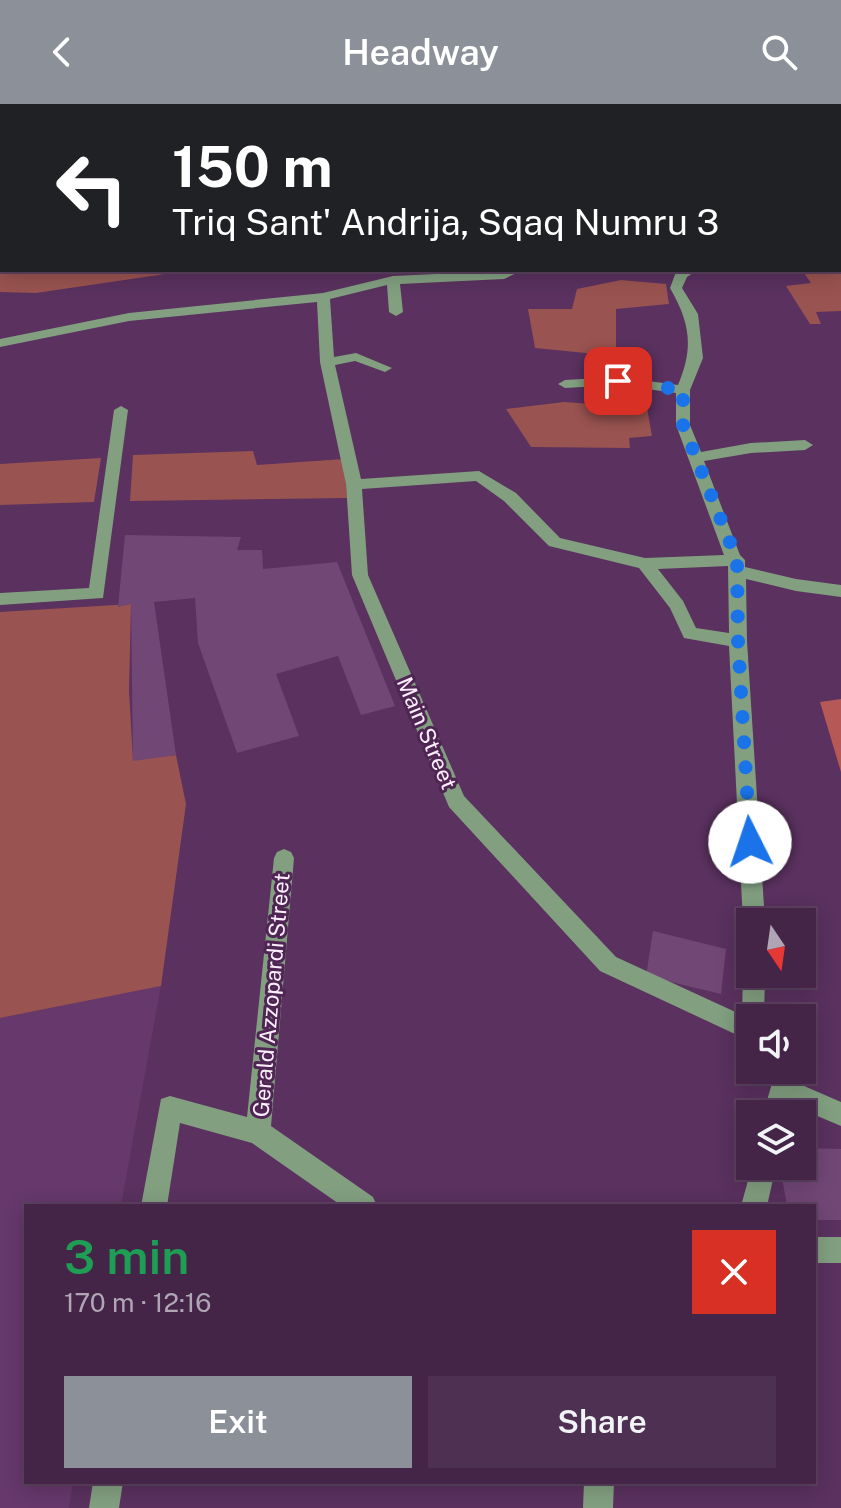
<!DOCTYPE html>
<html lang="en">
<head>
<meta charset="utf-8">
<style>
  :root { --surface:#442547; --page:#4e3152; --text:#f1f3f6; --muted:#afa5b4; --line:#5c4260; --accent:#8c9099 }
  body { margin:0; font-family:"Public Sans",sans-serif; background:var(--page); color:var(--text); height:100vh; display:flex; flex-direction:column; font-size:30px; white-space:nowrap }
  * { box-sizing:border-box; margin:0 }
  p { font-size:26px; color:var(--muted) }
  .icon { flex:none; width:44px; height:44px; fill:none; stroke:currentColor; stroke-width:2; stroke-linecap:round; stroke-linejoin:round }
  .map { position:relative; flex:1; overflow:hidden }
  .drawer { position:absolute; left:24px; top:1100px; width:792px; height:280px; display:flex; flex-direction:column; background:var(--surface); border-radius:0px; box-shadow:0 4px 20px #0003,0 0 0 2px var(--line) }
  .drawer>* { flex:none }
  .top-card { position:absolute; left:0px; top:0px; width:842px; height:168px; box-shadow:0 4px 20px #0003,0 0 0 2px var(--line); background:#202124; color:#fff; overflow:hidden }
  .needle { width:52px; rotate:167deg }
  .fabs { position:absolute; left:736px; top:804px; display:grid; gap:16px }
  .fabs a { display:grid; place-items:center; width:80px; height:80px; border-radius:0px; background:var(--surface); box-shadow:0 4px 20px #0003,0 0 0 2px var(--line); font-size:40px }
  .pin { position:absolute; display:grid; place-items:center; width:68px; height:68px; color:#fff; margin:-34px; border-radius:16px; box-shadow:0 4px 12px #0006 }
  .me { position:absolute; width:88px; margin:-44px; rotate:356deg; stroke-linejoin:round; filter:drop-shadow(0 0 6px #0008) }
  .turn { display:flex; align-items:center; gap:28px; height:168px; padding:0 40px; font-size:36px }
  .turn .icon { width:104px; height:104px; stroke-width:2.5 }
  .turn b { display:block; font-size:56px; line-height:68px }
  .round { display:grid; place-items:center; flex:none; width:84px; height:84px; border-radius:0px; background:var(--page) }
  .head { display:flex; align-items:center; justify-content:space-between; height:136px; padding:0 40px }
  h1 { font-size:48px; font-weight:600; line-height:60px; color:#1e9e55 }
  .primary-button { display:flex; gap:16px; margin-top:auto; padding:16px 40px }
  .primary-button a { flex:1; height:92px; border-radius:0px; background:var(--accent); color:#fff; font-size:32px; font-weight:600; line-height:92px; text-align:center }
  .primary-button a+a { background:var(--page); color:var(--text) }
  header { display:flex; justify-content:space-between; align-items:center; height:104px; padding:0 40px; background:var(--accent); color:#fff; font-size:36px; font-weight:600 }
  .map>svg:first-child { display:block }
</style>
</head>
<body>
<header><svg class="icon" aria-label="back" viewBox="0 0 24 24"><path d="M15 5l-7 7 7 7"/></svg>Headway<svg class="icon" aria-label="search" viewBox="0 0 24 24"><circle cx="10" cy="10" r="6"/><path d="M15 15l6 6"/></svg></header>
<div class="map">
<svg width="841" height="1404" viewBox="0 0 841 1404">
  <rect width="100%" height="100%" fill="#5a315f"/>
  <path fill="#66386c" d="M161 882 121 1102H26V1378H73L69 1404H0V914Z"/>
  <g fill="#995350">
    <path d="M0 0H402L2 2 0 71Z"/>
    <path d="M3 166H164L165 170 36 189 0 188V170Z"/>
    <path d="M802 166H838L841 169V207L816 208 821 220H810L786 182 811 179Z"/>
    <path d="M621 176 666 180 669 200 616 205V252L535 244 528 205H572L577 185Z"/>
    <path d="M564 298 647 304 652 332 629 334 630 344 531 343 506 305Z"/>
    <path d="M253 347 257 361 344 355 347 394 130 397 133 351Z"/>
    <path d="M101 354 94 398 0 401V360Z"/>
    <path d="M131 500 129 587 133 656 176 651 186 700 161 882 0 914V508Z"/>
  </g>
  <path fill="#b65856" d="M841 595V668L820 598Z"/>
  <g fill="#714776">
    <path d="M125 431 241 433 237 446H262L263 465 337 458 395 602 361 611 338 552 276 570 299 632 237 649 198 539 195 494 154 498 176 651 133 657 131 500 118 503Z"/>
    <path d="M653 827 726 845 721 890 646 872Z"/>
    <path d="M802 1044 841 1045V1116H814V1102H787L780 1062H802Z"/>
  </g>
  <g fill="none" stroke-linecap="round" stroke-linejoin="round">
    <path stroke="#ac90af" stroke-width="3" stroke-dasharray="1 4" stroke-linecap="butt" d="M121 2 152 0"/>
    <g fill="#829f80" fill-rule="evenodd">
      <rect x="471" y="0" width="10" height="2"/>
      <path d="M533 0H565L566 2H534Z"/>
      <path d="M729 0H739L740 2H730Z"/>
      <rect x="840" y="95" width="1" height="8"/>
      <path d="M840 128 841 129V137L840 136Z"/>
      <path d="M523 166 504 175 400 180 403 208 396 212 389 208 387 181 330 195 334 253 356 249 392 264 385 268 355 257 335 261 361 375 479 367 516 389 560 434 645 454 724 451 676 321V289L618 281 565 284 558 280 565 276 618 273 678 281C694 243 690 219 670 184L676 168 697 166 687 173 682 184 698 210 703 254 690 286V321L701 348 751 339 805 336 813 341 805 346 751 349 704 357 740 451 745 456V463L796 475 841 481V493L796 487 746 475 747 537 765 818H750V826L743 818 729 542 684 534 670 504 639 464 549 442 504 397 476 377 362 385 368 471 464 692 616 853 742 911 743 870 746 863 750 861V870H765L764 914H750V937L600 867 449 703 352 471 346 380 320 258 317 198 129 217 0 243V235L129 209 323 189 393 172ZM728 462 729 529 696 524 683 497 658 465Z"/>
      <path d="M121 302 128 306 103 494 0 501V489L89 484 114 306Z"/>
      <path d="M284 745 291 748 294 754 271 1022 373 1093 377 1102H342L252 1039 180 1019 167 1102H141L161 995 170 992 247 1013 274 754 277 748Z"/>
      <path d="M781 972 841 998V1022L789 1000 787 1010H763L773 976Z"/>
      <path d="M752 1062H776L767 1102H741Z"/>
      <rect x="814" y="1133" width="27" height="26"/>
      <path d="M93 1378H123L119 1404H89Z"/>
      <path d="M584 1378H614L613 1404H583Z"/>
    </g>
  </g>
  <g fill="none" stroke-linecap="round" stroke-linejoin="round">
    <path stroke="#1a73e8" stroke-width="14" stroke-dasharray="0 25.2" d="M618 277 683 286V321L737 456 738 537 750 738"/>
  </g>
  <g text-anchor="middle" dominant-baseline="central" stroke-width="6" stroke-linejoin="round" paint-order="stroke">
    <g font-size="22" fill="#fdeefe" stroke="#4f2653">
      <text transform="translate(427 629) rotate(67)">Main Street</text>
      <text transform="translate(271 891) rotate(-85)">Gerald Azzopardi Street</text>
    </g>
  </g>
</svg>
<div class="fabs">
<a><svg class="needle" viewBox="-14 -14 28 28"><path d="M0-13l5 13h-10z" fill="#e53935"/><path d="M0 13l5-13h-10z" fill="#afa5b4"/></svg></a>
<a><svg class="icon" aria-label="sound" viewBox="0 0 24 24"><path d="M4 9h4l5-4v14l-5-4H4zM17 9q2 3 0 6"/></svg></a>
<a><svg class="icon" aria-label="layers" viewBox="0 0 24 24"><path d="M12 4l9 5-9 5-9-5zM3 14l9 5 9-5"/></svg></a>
</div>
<div class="pin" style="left:618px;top:277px;background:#d93025"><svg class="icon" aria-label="arrive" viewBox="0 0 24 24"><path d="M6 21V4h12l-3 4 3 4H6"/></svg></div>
<svg class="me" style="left:750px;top:738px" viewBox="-20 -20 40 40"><circle r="19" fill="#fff"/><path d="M0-13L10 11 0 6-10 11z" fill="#1a73e8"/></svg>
<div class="top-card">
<div class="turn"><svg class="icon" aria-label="left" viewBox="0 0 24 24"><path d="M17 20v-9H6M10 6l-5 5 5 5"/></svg><div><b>150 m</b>Triq Sant' Andrija, Sqaq Numru 3</div></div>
</div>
<section class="drawer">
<div class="head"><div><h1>3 min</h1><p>170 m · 12:16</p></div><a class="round" style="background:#d93025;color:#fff"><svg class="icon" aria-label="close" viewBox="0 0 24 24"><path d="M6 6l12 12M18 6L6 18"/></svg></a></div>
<div class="primary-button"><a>Exit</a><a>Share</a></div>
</section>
</div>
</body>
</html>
